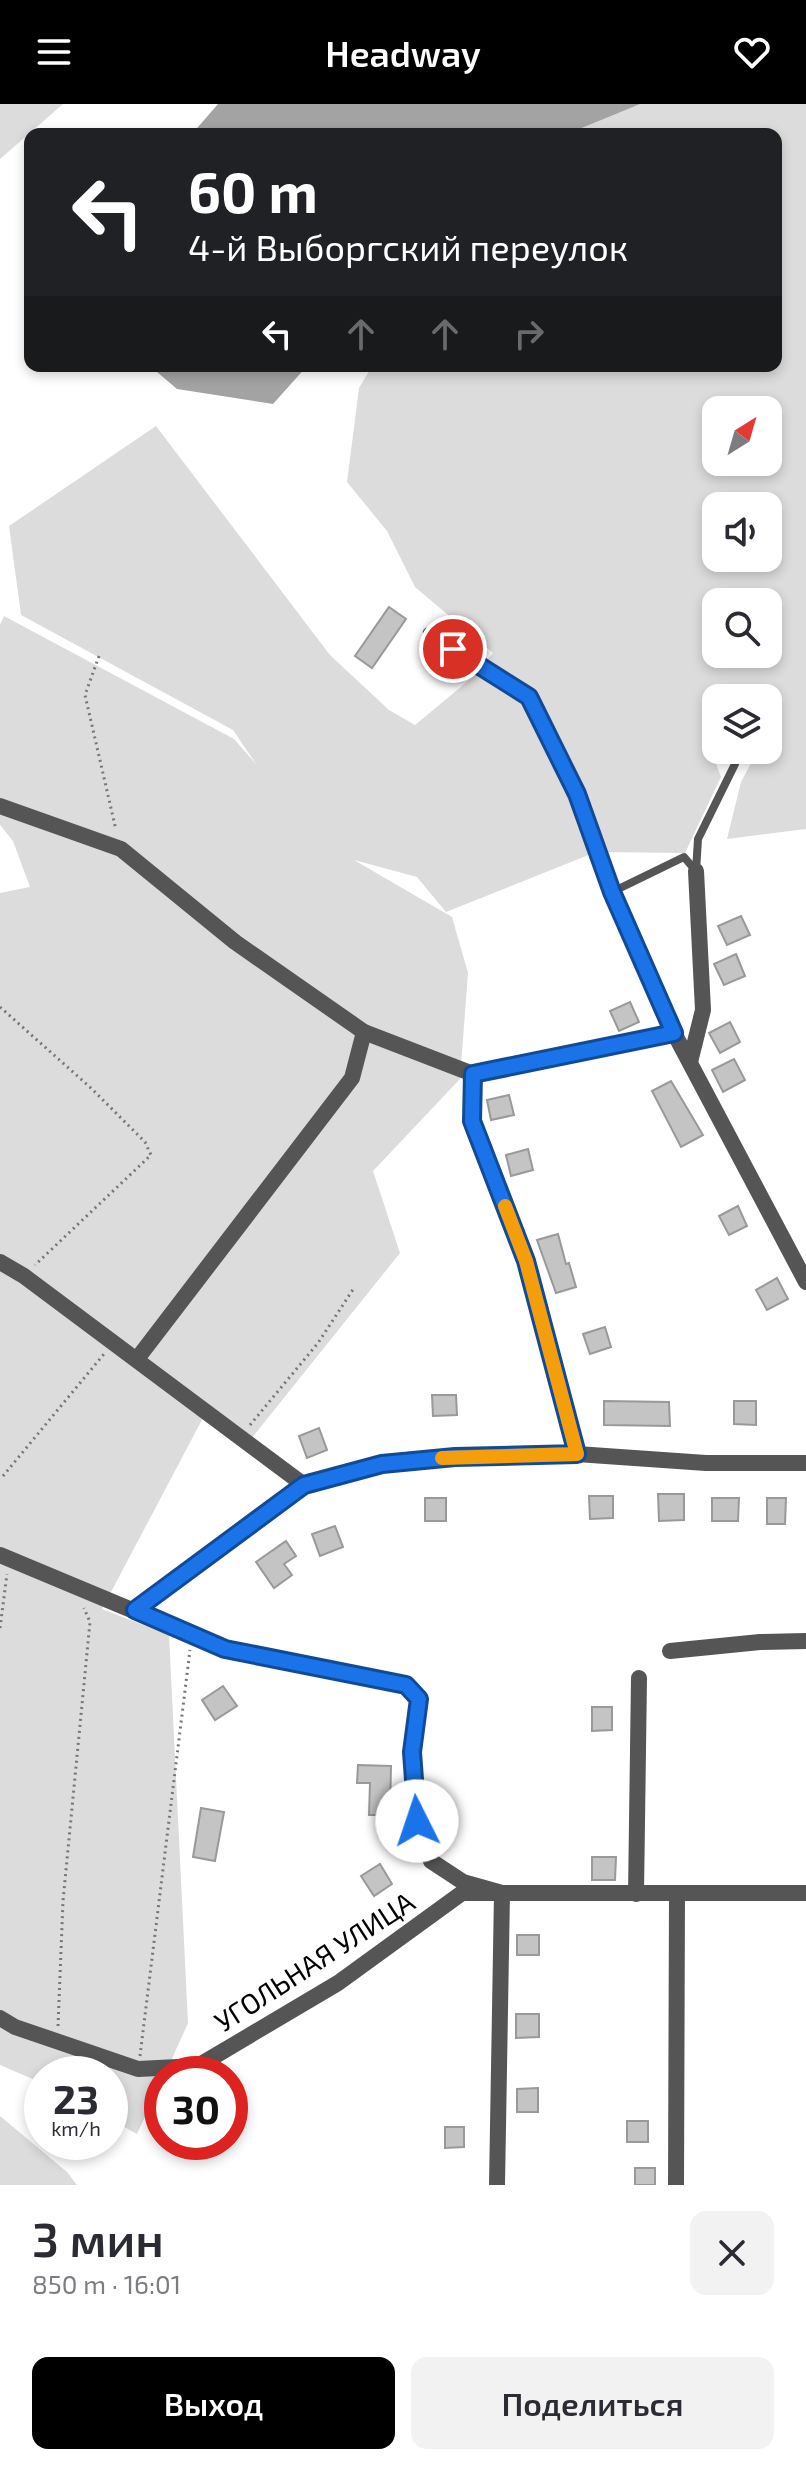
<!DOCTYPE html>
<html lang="ru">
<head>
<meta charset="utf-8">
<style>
  :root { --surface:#fff; --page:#f2f2f3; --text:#2b2b33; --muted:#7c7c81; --accent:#000 }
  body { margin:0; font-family:"Exo 2",sans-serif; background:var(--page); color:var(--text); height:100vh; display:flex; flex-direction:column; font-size:30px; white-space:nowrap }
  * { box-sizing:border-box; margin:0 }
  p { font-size:26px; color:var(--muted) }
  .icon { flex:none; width:44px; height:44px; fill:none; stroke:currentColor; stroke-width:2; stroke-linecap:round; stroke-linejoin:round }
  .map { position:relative; height:2081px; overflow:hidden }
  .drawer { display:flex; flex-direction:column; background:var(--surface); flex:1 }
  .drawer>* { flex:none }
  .hud { position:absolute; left:24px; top:24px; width:758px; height:244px; border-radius:16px; box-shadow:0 4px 12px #0003; background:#202124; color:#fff; overflow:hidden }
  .needle { width:52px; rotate:37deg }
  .buttons { position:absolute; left:702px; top:292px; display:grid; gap:16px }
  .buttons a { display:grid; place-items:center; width:80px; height:80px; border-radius:16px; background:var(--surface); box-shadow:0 4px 12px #0003; font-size:40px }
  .speed { position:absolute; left:24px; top:1952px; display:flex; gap:16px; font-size:40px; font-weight:700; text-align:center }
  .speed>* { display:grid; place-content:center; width:104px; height:104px; border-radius:50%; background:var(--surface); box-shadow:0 4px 12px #0003; line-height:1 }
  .speed small { font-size:20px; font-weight:400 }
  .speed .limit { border:12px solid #d22; background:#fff; color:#111 }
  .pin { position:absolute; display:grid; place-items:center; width:68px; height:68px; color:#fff; margin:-34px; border:4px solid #fff; border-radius:50%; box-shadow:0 2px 8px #0007 }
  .me { position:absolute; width:88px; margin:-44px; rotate:356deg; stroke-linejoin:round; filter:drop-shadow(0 0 6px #0008) }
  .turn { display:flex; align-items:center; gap:28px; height:168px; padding:0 32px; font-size:36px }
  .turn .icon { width:104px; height:104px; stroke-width:2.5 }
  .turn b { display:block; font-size:56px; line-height:68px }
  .lanes { display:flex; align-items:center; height:76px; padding:0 32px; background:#0003; justify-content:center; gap:40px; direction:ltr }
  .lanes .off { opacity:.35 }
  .round { display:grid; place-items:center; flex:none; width:84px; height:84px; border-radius:16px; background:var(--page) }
  .overview { display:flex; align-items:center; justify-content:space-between; height:136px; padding:0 32px }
  h1 { font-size:48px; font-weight:600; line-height:60px }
  .primary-button { display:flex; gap:16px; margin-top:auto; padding:16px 32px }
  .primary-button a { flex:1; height:92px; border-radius:16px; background:var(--accent); color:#fff; font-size:32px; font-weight:600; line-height:92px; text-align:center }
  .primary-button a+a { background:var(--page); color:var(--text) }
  header { display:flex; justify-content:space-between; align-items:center; height:104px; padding:0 32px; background:var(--accent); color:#fff; font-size:36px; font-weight:600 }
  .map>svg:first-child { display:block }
</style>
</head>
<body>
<header><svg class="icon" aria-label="menu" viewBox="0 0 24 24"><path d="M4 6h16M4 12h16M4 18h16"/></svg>Headway<svg class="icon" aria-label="heart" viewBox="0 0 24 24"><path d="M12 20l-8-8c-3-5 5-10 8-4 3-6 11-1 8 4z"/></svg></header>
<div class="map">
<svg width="806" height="2081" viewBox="0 0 806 2081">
  <rect width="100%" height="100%" fill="#fff"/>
  <g fill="#dcdcdc" fill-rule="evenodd">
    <path d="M0 0H63L0 55Z"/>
    <path d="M612 0H806V725L727 735 741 678 758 646H768V594H716V625L705 630 721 673 685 749 596 748 446 808 417 773 354 756 452 813 468 869 460 975 373 1067 400 1149 243 1345 204 1312 102 1505 169 1531 188 1919 165 1970H162V1976L137 2030 110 2015V1970H42V1979L0 1961V789L30 783 13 737 0 721V521L4 512 234 635 256 660 233 626 21 511 9 422 156 322 330 551 389 606 415 621 474 572 493 549 415 483 387 427 347 378 359 284 372 262H776V30H570ZM716 306H768V358H716ZM716 402H768V454H716ZM716 498H768V550H716Z"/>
    <path d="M0 2012 67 2068 77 2081H0Z"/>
  </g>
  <g fill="#a3a3a3">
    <path d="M218 0H640L567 30H192Z"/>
    <path d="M150 262H307L273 300 177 285Z"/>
  </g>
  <g fill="#c4c4c4" stroke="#999" stroke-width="2">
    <path d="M389 503 406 515 372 564 355 552Z"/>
    <path d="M741 812 750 831 727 841 718 822Z"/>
    <path d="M736 850 745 872 724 881 714 860Z"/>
    <path d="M630 898 639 918 619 927 610 907Z"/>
    <path d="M730 918 740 938 720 949 709 929Z"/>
    <path d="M734 955 745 976 723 988 712 966Z"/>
    <path d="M671 977 703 1031 681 1043 652 987Z"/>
    <path d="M509 991 514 1011 491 1016 487 996Z"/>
    <path d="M528 1045 533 1066 511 1072 506 1051Z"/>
    <path d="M738 1102 747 1122 729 1131 719 1112Z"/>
    <path d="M558 1130 566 1160 569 1159 576 1183 556 1189 537 1136Z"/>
    <path d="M777 1174 788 1195 767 1206 756 1186Z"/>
    <path d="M605 1223 611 1243 590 1250 583 1230Z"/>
    <path d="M432 1291H456L457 1311 433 1312Z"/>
    <path d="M604 1297 669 1298 670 1322 604 1321Z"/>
    <path d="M734 1297H756V1321L734 1320Z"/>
    <path d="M319 1324 327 1346 307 1354 299 1332Z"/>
    <path d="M658 1390H684V1416L659 1417Z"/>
    <path d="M589 1392H613V1414L590 1415Z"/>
    <rect x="425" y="1394" width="21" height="23"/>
    <path d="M712 1394H739L738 1417H712Z"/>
    <path d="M767 1394H786L785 1420H767Z"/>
    <path d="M335 1422 343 1443 320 1452 312 1430Z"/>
    <path d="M286 1437 296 1452 284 1460 292 1471 274 1484 256 1458Z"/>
    <path d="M223 1582 237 1602 215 1616 202 1596Z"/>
    <path d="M592 1603H612V1626L592 1627Z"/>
    <path d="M358 1661 391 1662 390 1711H369L370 1679H357Z"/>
    <path d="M201 1704 224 1708 215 1757 193 1753Z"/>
    <path d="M592 1753H616L615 1776H592Z"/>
    <path d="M380 1760 392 1780 374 1792 361 1772Z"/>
    <rect x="517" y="1831" width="22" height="20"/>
    <path d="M516 1910H539V1933L516 1934Z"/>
    <path d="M538 1984V2008H517V1985Z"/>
    <rect x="627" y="2017" width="21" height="21"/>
    <path d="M445 2023H464V2043L445 2044Z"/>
    <rect x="635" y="2064" width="20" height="17"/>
  </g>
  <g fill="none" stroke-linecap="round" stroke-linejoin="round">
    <g stroke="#777" stroke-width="3" stroke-dasharray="2 4" stroke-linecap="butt">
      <path d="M99 552 85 591 116 726"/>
      <path d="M0 903 92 985 145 1038 151 1051 35 1161"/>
      <path d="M250 1321 318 1239 354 1184"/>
      <path d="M3 1372 104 1250"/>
      <path d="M0 1524 7 1470"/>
      <path d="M58 1922 63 1797 90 1518 84 1504"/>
      <path d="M140 1952 190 1546"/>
    </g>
    <g stroke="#555" stroke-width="8">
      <path d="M427 528 529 593 577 690 612 788 684 753 696 767"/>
      <path d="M696 767 698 735 735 660"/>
    </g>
    <g stroke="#555" stroke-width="16">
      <path d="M0 702 121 745 235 838 364 928 473 970 674 929"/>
      <path d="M612 788 674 929 806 1178"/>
      <path d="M690 958 703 906 696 767"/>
      <path d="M473 970 472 1017 526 1157 577 1350"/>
      <path d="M0 1158 24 1172 304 1381"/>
      <path d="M137 1255 352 974 364 928"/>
      <path d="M0 1451 225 1545 406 1581 419 1595 412 1648 417 1717 431 1757 463 1778 502 1789 497 2081"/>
      <path d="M135 1506 304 1381 382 1360 455 1353 577 1350 706 1359H806"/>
      <path d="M670 1547 760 1538 806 1537"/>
      <path d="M636 1790 639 1574"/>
      <path d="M0 1914 15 1923 138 1965 198 1962 338 1879 462 1789H806"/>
      <path d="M676 2081 677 1790"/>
    </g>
  </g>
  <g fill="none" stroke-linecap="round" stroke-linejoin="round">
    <g stroke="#114b97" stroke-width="20">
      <path id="route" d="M417 1717 412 1648 419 1595 406 1581 225 1545 135 1506 304 1381 382 1360 455 1353 577 1350 526 1157 472 1017 473 970 674 929 612 788 577 690 529 593 453 545"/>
    </g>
    <use href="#route" stroke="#1a73e8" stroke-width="14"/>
    <path stroke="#f59e0b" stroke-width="14" d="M442 1354 577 1350 526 1157 505 1102"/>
  </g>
  <g text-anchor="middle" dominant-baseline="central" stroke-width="6" stroke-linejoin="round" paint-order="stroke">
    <g font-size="28" fill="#000" stroke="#fff">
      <text transform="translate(314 1857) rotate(-33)">УГОЛЬНАЯ УЛИЦА</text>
    </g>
  </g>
</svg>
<div class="buttons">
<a><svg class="needle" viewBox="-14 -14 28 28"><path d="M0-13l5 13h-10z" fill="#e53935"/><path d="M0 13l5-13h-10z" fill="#7c7c81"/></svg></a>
<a><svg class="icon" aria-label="sound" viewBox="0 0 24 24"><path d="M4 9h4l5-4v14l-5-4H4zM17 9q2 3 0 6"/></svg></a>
<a><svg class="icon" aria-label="search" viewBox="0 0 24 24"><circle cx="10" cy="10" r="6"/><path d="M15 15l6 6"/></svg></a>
<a><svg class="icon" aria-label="layers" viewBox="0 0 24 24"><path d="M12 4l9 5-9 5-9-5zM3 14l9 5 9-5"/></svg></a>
</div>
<div class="speed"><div>23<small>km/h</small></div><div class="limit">30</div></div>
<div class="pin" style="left:453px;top:545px;background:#d93025"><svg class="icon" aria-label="arrive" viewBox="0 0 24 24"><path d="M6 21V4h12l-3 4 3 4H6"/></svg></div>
<svg class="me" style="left:417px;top:1717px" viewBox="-20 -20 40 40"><circle r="19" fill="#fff"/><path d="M0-13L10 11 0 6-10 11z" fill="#1a73e8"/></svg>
<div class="hud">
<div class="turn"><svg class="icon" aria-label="left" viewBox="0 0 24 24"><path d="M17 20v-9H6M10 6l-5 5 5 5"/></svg><div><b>60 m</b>4-й Выборгский переулок</div></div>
<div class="lanes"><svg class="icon" aria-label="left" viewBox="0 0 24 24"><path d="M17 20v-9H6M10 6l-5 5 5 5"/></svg><svg class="icon off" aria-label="ahead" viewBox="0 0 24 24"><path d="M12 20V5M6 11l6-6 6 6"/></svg><svg class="icon off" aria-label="ahead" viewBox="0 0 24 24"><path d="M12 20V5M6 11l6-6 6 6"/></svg><svg class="icon off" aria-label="right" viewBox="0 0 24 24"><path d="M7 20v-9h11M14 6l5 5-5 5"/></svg></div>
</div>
</div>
<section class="drawer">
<div class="overview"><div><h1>3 мин</h1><p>850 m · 16:01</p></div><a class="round"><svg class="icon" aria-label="close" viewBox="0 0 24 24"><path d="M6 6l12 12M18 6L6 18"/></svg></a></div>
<div class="primary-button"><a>Выход</a><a>Поделиться</a></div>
</section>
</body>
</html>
